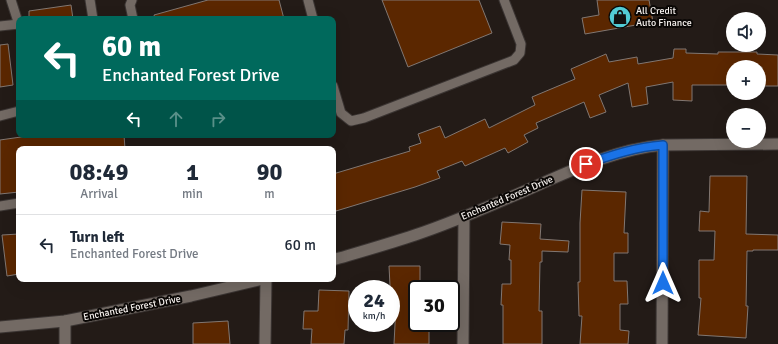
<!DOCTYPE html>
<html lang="en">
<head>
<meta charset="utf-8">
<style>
  :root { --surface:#fff; --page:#f2f2f3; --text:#1f2937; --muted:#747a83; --line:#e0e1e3 }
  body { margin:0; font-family:Signika,sans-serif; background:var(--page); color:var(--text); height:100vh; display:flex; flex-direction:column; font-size:15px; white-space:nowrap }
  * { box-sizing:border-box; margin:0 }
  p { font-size:13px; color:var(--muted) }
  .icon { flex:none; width:22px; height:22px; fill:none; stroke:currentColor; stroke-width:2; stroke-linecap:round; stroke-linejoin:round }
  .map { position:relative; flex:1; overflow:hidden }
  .side { position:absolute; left:16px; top:146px; width:320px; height:136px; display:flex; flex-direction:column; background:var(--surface); border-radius:8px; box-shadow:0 4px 16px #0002 }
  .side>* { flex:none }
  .hud { position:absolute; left:16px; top:16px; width:320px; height:122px; border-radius:8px; box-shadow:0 4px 16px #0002; background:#00695c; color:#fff; overflow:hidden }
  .fabs { position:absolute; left:726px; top:12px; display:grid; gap:8px }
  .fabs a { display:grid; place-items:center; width:40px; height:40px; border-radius:50%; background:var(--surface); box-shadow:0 4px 16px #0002; font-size:20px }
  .speed { position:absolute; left:348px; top:280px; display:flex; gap:8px; font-size:20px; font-weight:700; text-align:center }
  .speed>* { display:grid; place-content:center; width:52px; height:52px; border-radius:50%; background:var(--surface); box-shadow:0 4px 16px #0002; line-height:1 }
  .speed small { font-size:10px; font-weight:400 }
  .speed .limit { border:2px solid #111; border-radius:6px; background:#fff; color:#111 }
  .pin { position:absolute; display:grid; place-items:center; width:34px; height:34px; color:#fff; margin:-17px; border:2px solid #fff; border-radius:50%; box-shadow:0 1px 4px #0007 }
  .me { position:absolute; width:44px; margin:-22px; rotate:0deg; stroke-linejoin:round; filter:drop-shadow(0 0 3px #0008) }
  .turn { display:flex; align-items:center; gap:14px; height:84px; padding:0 20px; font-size:18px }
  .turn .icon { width:52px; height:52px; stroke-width:2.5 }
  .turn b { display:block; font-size:28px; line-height:34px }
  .lanes { display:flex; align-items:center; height:38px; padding:0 20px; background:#0003; justify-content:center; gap:20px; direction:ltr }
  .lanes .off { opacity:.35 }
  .eta { display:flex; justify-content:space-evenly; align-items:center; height:68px; text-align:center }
  .eta b { font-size:24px; font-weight:700; line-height:28px }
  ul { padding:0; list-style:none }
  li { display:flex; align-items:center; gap:12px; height:60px; padding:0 20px; border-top:1px solid var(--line) }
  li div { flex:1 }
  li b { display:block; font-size:15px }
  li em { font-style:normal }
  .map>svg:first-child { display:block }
</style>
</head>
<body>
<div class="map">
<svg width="778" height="344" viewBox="0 0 778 344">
  <rect width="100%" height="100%" fill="#231b17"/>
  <g fill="#5b2700" stroke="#817772">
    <path d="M208 0H279L284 19H155L154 15Z"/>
    <path d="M382 0H479L492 33 408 67Z"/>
    <path d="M597 0H649L653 22 585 34 582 18 599 15Z"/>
    <path d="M71 5 73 19H29V11Z"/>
    <path d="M8 44 13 85 0 87V45Z"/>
    <path d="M674 49H686V53L718 54V52H757V54L778 55V86H761L762 67H733V85H692V101L673 100V82L646 87 648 104 632 107 628 83 599 95 606 112 590 118 584 102 536 123 538 128 524 135 528 142 508 153 505 148 465 166 462 161 437 171 440 178 415 187 336 211 333 201V174L410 151 409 147 421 143 418 134 440 126 445 138 485 119 489 128 535 105 532 97 575 79 571 69 606 54 609 62 637 57 638 64 673 58Z"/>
    <path d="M35 135H124L125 149H19V192L0 194V140Z"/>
    <path d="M710 176H747L746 234 778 235V250H753V251H747L746 306H748L746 338 698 335 701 298H699V260H714L715 231H699L700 211 709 212Z"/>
    <path d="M582 190 626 192 624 233H628V253H614V281H627L628 304H620V330L629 331 628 344H580L582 316H579L578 282H580V223Z"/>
    <path d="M502 222 541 224 540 239 569 241 568 252 542 251V262H540L539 311H542V344H503V305H501L502 284H511V260H509L510 245 500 244Z"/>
    <path d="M19 234V274L7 276 2 235Z"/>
    <path d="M389 266H420V289H417V323H429V344H394L396 305H391Z"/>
    <path d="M319 290 349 291 348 330H345L344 344H311L312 329H303L304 311H318Z"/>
    <path d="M228 321 230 344H193V323Z"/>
  </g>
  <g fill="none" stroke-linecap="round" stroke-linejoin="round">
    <g stroke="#3b3533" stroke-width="11">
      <g id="service">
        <path d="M11 0 19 25"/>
        <path d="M90 0 93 19"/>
        <path d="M132 0 130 5 133 19"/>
        <path d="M308 0 313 19"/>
        <path d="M0 26 19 24"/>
        <path d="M333 86 341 113 351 121 364 118 514 60 520 53 521 44 504 0"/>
        <path d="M0 116 19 111"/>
        <path d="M0 206 19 203"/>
      </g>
    </g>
    <g stroke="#3b3533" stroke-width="13">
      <g id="minor">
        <path d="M333 260C360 252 388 244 415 235 445 225 476 212 506 199 557 178 607 150 663 145L778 144"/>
        <path d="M0 327 65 321 191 296 263 279"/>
        <path d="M65 344V321"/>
        <path d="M265 344 266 279"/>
        <path d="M463 344 464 216"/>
        <path d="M662 344 663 145"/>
      </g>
    </g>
    <use href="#service" stroke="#736a64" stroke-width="9"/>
    <use href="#minor" stroke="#736a64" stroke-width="11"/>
  </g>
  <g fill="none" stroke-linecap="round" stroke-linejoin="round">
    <g stroke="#114b97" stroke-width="10">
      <path id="route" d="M586 164C612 155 636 147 663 145V283"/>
    </g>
    <use href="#route" stroke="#1a73e8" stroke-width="7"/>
  </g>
  <defs>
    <g id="shop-disc" transform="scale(1.15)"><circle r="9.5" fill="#52ccd5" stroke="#0a0705"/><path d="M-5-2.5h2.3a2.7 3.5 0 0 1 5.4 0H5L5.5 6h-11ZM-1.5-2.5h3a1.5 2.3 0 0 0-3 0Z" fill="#111"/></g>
  </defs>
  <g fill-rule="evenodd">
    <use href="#shop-disc" x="620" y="17"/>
  </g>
  <g text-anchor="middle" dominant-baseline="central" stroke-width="4" stroke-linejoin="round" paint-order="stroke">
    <g font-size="10" fill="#f7f2ef" stroke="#0a0705" text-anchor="start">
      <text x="636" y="11">All Credit<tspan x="636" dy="12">Auto Finance</tspan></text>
    </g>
    <g font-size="10" fill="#f7f2ef" stroke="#0a0705">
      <text transform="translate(507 198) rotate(-23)">Enchanted Forest Drive</text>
      <text transform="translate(132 308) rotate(-11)">Enchanted Forest Drive</text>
    </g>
  </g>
</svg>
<div class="fabs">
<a><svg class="icon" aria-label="sound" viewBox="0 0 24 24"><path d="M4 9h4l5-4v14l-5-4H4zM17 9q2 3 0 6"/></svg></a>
<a>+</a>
<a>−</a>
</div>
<div class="speed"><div>24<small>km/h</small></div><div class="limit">30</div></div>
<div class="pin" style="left:586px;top:164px;background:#d93025"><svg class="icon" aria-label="arrive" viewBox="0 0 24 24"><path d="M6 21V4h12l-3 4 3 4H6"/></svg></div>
<svg class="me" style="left:663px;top:283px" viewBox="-20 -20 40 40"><path d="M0-17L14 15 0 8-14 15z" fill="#1a73e8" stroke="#fff" stroke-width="4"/></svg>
<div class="hud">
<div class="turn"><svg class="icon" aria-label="left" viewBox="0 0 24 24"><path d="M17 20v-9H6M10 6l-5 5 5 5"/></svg><div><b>60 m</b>Enchanted Forest Drive</div></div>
<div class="lanes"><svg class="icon" aria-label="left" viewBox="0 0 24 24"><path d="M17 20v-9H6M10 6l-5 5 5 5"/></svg><svg class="icon off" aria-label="ahead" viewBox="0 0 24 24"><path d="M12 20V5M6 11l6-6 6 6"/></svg><svg class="icon off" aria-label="right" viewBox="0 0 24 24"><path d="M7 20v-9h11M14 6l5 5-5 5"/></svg></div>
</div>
<section class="side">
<div class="eta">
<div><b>08:49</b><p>Arrival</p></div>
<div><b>1</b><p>min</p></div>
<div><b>90</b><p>m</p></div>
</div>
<ul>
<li><svg class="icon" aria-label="left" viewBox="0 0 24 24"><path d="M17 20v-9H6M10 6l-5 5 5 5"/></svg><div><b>Turn left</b><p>Enchanted Forest Drive</p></div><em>60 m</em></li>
</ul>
</section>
</div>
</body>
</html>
